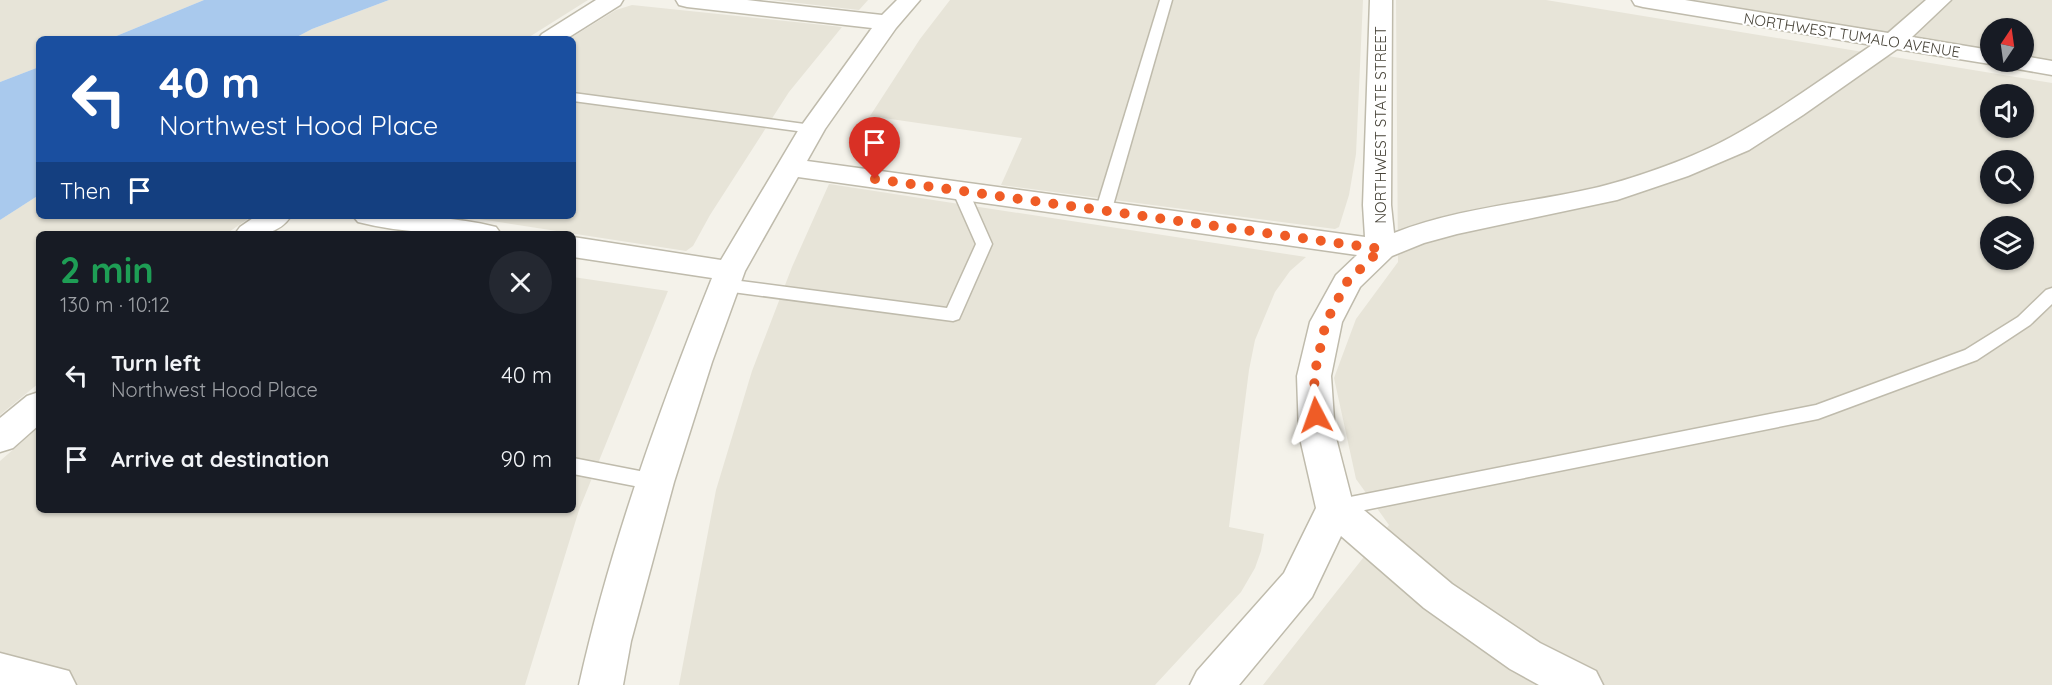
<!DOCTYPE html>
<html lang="en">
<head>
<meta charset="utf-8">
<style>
  :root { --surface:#171b24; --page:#242831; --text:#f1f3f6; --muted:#9ea1a6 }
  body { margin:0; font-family:Quicksand,sans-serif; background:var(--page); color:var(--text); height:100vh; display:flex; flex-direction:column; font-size:22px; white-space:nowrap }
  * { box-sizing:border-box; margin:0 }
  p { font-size:20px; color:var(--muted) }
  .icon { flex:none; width:33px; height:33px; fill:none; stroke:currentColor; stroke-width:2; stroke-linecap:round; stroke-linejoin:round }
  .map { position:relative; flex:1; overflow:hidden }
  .panel { position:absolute; left:36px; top:231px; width:540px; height:282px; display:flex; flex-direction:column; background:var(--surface); border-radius:9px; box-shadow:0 2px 4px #0004 }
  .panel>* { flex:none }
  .guide { position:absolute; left:36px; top:36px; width:540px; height:183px; border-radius:9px; box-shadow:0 2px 4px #0004; background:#1a4fa0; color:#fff; overflow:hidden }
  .needle { width:39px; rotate:13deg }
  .controls { position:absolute; left:1980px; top:18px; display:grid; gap:12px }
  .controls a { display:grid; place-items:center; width:54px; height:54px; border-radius:50%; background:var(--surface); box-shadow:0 2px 4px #0004; font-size:30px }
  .pin { position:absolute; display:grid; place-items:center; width:51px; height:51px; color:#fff; margin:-62px -26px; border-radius:50% 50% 50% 0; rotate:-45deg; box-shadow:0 0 6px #0007 }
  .pin .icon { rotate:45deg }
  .me { position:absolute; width:66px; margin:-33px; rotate:356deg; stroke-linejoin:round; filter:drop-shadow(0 0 4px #0008) }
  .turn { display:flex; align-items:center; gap:21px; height:126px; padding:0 24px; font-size:27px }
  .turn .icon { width:78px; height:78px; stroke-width:2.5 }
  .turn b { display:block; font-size:42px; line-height:51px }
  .then { display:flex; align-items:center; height:57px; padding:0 24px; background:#0003; gap:12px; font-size:22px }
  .round { display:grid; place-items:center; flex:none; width:63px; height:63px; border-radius:32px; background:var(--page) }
  .summary { display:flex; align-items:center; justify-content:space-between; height:102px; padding:0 24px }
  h1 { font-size:36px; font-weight:800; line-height:45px; color:#1e9e55 }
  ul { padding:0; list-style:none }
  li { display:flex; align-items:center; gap:18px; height:84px; padding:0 24px }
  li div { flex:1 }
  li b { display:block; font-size:22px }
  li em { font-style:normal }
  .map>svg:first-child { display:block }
</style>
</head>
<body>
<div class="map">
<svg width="2052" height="685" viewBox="0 0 2052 685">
  <rect width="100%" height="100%" fill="#f4f2ea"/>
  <g fill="#e7e4d8" fill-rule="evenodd">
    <path d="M0 0H204L109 39H39V67L0 82Z"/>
    <path d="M389 0H588L526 39H293L312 29Z"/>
    <path d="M772 0H868L859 10Z"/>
    <path d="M950 0H1363L1356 154 1349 195 1339 227 1335 229 1001 185 1022 138 870 116 920 39Z"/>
    <path d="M1396 0H1546L2052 83V685H1263L1389 525 1356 479 1334 378 1356 319 1398 262ZM1990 94H2024V128H1990ZM1990 160H2024V194H1990ZM1990 226H2024V260H1990Z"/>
    <path d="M1643 0H2052V68L2015 62H2024V28H1990V57Z"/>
    <path d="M632 5 842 27 789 92 710 215 693 246 686 251 460 216H573V39H569L616 10Z"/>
    <path d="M829 184 1306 257 1290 271 1275 292 1255 340 1249 370 1229 527 1264 534 1261 551 1255 568 1241 592 1155 685H679L716 490 752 371 792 267Z"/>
    <path d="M39 195V216H252L226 234H39V383L0 415V220Z"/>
    <path d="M573 277 668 291 579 510 525 685H0V461L39 427V510H573Z"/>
  </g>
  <g fill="#a9c9ed">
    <path d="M204 0H389L312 29 293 39H109Z"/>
    <path d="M39 67V195L0 220V82Z"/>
  </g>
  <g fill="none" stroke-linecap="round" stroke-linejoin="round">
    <g stroke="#bfbbac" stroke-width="3">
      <g id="service">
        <path d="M1160 0H1172L1112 209 1110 212H1098L1096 209Z"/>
        <path d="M573 93 812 125 819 129 812 133 573 101Z"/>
        <path d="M961 187 969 192 992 244 959 319 953 321 725 291 719 289 716 285 719 281 725 279 947 308 976 244 953 192Z"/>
        <path d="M2052 288V304L2030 325 1977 360 1818 419 1335 516 1328 514 1325 508 1328 502 1335 500 1816 405 1965 350 2018 317 2046 290Z"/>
        <path d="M573 458 655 474 662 476 665 482 662 488 655 490 573 474Z"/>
      </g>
    </g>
    <g stroke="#bfbbac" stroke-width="3">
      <g id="minor">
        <path d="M596 0H623L620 5 566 39H538L542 34Z"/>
        <path d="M676 0H747L882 15 897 0H920L896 28 825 129 807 161 1365 237 1363 205 1370 0H1392L1391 205 1394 233C1459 207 1532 203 1599 187 1639 177 1695 157 1731 137 1780 110 1826 76 1872 45L1643 7 1635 5 1632 0H1685L1888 33 1926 0H1951L1912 37 1990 50V62H1999L1990 64 1897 49 1803 115 1749 150 1688 176 1617 200 1457 234 1424 243 1392 256 1360 287 1342 322 1331 376 1335 434 1352 500 1452 584 1540 643 1596 671 1603 685H1539L1510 669 1424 608 1341 536 1312 597 1239 685H1190L1197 671 1284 573 1316 508 1299 434 1297 376 1310 322 1336 275 1357 255 798 177 745 271 712 362 674 482 631 641 623 685H579C610 546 659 410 712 278L573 257V237L721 260 799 129 872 28 687 7 679 5Z"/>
        <path d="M2024 56 2052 61V75L2006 67 2003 62H2024Z"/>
        <path d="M256 216H291C277 237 257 234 235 234L240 227Z"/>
        <path d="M353 216C402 216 449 215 496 227L501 234C452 234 405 234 358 222Z"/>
        <path d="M39 392V425L13 448 0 452V418L27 396Z"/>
        <path d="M0 653 69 671 76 685H0Z"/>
      </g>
    </g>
    <use href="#service" fill="#fff" fill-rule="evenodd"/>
    <use href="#minor" fill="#fff" fill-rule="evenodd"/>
  </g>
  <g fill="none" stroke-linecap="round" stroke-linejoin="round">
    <path stroke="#ef5c26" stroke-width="10" stroke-dasharray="0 18" d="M875 179 1381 249 1347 282 1326 322 1314 376 1316 415"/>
  </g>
  <g text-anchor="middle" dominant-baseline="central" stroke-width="4.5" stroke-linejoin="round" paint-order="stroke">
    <g font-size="15" fill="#474338" stroke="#fff">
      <text transform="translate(1852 35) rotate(9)">NORTHWEST TUMALO AVENUE</text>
      <text transform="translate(1380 125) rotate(-90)">NORTHWEST STATE STREET</text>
    </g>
  </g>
</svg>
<div class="controls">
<a><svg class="needle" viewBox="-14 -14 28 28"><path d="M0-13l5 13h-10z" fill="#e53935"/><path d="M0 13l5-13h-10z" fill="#9ea1a6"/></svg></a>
<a><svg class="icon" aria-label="sound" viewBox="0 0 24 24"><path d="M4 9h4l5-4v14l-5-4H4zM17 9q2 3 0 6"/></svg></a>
<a><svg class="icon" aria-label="search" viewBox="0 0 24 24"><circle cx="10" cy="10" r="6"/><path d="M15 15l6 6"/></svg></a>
<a><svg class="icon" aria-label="layers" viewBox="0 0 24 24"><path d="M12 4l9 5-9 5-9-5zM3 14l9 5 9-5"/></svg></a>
</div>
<div class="pin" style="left:875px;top:179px;background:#d93025"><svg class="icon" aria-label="arrive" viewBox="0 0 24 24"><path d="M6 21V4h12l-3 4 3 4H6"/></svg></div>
<svg class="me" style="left:1316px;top:415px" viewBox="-20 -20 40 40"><path d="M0-17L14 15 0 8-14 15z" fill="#ef5c26" stroke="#fff" stroke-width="4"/></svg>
<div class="guide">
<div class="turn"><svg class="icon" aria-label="left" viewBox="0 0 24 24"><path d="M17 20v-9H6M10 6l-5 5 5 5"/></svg><div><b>40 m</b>Northwest Hood Place</div></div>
<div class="then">Then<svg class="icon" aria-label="arrive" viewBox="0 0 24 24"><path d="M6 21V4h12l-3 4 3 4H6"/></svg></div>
</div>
<section class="panel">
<div class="summary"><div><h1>2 min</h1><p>130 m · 10:12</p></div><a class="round"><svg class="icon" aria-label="close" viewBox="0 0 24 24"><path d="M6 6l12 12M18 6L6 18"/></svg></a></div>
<ul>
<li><svg class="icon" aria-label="left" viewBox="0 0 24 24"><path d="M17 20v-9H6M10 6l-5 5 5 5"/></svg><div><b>Turn left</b><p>Northwest Hood Place</p></div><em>40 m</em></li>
<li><svg class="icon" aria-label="arrive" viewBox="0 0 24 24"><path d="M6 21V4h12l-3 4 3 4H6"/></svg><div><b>Arrive at destination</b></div><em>90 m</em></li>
</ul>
</section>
</div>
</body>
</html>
